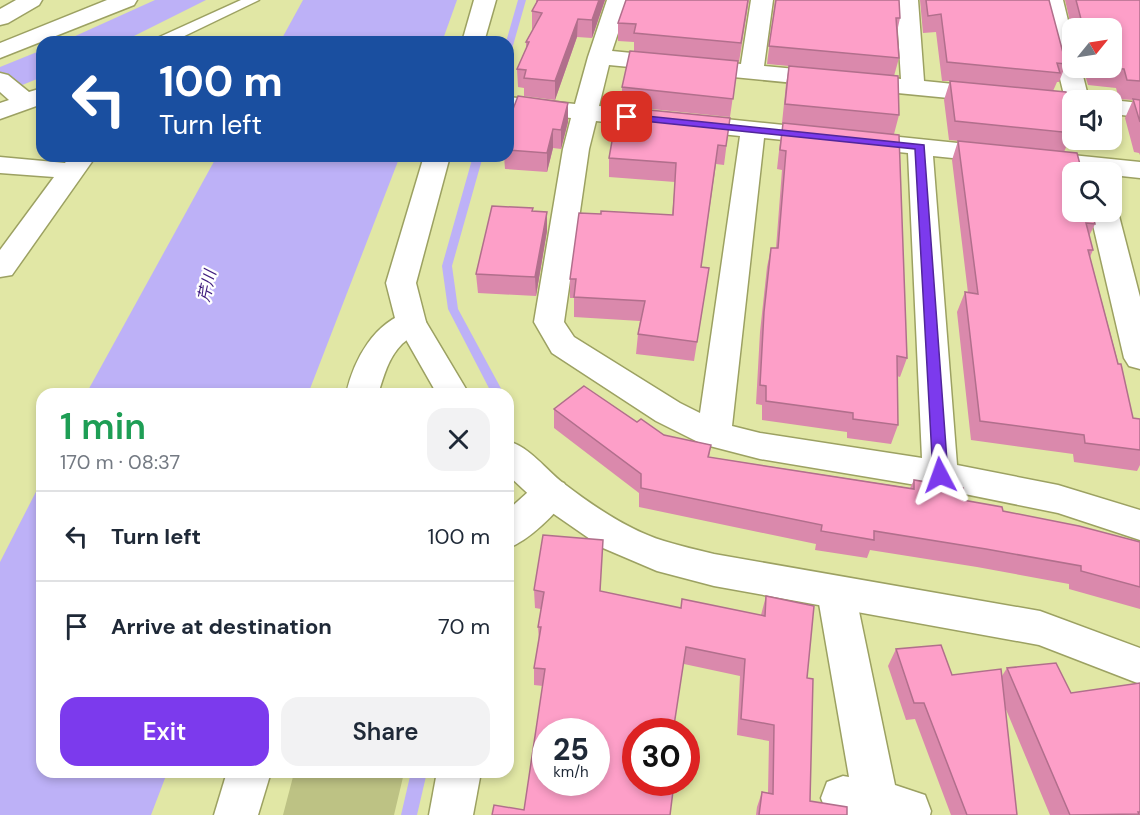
<!DOCTYPE html>
<html lang="en">
<head>
<meta charset="utf-8">
<style>
  :root { --surface:#fff; --page:#f2f2f3; --text:#1f2937; --muted:#747a83; --line:#e0e1e3; --accent:#7c3aed }
  body { margin:0; font-family:"DM Sans","Noto Sans JP",sans-serif; background:var(--page); color:var(--text); height:100vh; display:flex; flex-direction:column; font-size:22px; white-space:nowrap }
  * { box-sizing:border-box; margin:0 }
  p { font-size:20px; color:var(--muted) }
  .icon { flex:none; width:33px; height:33px; fill:none; stroke:currentColor; stroke-width:2; stroke-linecap:round; stroke-linejoin:round }
  .map { position:relative; flex:1; overflow:hidden }
  .panel { position:absolute; left:36px; top:388px; width:478px; height:390px; display:flex; flex-direction:column; background:var(--surface); border-radius:18px; box-shadow:0 3px 9px #0003 }
  .panel>* { flex:none }
  .hud { position:absolute; left:36px; top:36px; width:478px; height:126px; border-radius:18px; box-shadow:0 3px 9px #0003; background:#1a4fa0; color:#fff; overflow:hidden }
  .needle { width:39px; rotate:60deg }
  .controls { position:absolute; left:1062px; top:18px; display:grid; gap:12px }
  .controls a { display:grid; place-items:center; width:60px; height:60px; border-radius:12px; background:var(--surface); box-shadow:0 3px 9px #0003; font-size:30px }
  .speed { position:absolute; left:532px; top:718px; display:flex; gap:12px; font-size:30px; font-weight:700; text-align:center }
  .speed>* { display:grid; place-content:center; width:78px; height:78px; border-radius:50%; background:var(--surface); box-shadow:0 3px 9px #0003; line-height:1 }
  .speed small { font-size:15px; font-weight:400 }
  .speed .limit { border:9px solid #d22; background:#fff; color:#111 }
  .pin { position:absolute; display:grid; place-items:center; width:51px; height:51px; color:#fff; margin:-26px; border-radius:12px; box-shadow:0 3px 9px #0006 }
  .me { position:absolute; width:66px; margin:-33px; rotate:356deg; stroke-linejoin:round; filter:drop-shadow(0 0 4px #0008) }
  .turn { display:flex; align-items:center; gap:21px; height:126px; padding:0 24px; font-size:27px }
  .turn .icon { width:78px; height:78px; stroke-width:2.5 }
  .turn b { display:block; font-size:42px; line-height:51px }
  .round { display:grid; place-items:center; flex:none; width:63px; height:63px; border-radius:18px; background:var(--page) }
  .summary { display:flex; align-items:center; justify-content:space-between; height:102px; padding:0 24px }
  h1 { font-size:36px; font-weight:600; line-height:45px; color:#1e9e55 }
  .action { display:flex; gap:12px; margin-top:auto; padding:12px 24px }
  .action a { flex:1; height:69px; border-radius:18px; background:var(--accent); color:#fff; font-size:24px; font-weight:600; line-height:69px; text-align:center }
  .action a+a { background:var(--page); color:var(--text) }
  ul { padding:0; list-style:none }
  li { display:flex; align-items:center; gap:18px; height:90px; padding:0 24px; border-top:2px solid var(--line) }
  li div { flex:1 }
  li b { display:block; font-size:22px }
  li em { font-style:normal }
  .map>svg:first-child { display:block }
</style>
</head>
<body>
<div class="map">
<svg width="1140" height="815" viewBox="0 0 1140 815">
  <rect width="100%" height="100%" fill="#e1e7a5"/>
  <path fill="#bdc284" d="M294 773V772L404 773 394 815H283Z"/>
  <g fill="#bdb1f7">
    <path d="M155 0H206L122 42H62Z"/>
    <path d="M303 0H457L442 42H280Z"/>
    <path d="M42 50V77L0 94V67Z"/>
    <path d="M217 156H400L308 394H86Z"/>
    <path d="M42 480V772L167 773 151 815H0V562Z"/>
  </g>
  <g fill="none" stroke-linecap="round" stroke-linejoin="round">
    <g fill="#bdb1f7" fill-rule="evenodd">
      <path d="M518 0H526L512 49 508 51V42H506Z"/>
      <path d="M473 156H483L452 266 458 309 504 394H492L448 309 442 266Z"/>
      <path d="M411 772H427L417 815H401Z"/>
    </g>
    <g stroke="#9ca162" stroke-width="3">
      <path id="service" d="M241 0H259L172 42H153L155 39Z"/>
    </g>
    <g stroke="#9ca162" stroke-width="3">
      <g id="minor">
        <path d="M16 0H42L39 5 8 23 0 25V9Z"/>
        <path d="M107 0H137L134 5 0 58V43Z"/>
        <path d="M607 0H629L612 51 741 64 751 0H773L764 66 901 79 896 0H918L924 81 1064 95 1041 0H1063L1072 37V68H1081L1089 100H1072V110L609 65 599 106 1140 162V178L1112 175V172H1089L933 156 957 465 1058 485 1140 510V540L1058 513 940 489 760 459 702 444 656 421 552 353 534 322 563 149 571 118 508 111V97L575 104 588 57ZM596 121 740 136 700 413 680 403 574 337 564 322 589 149ZM764 138 908 153 922 458 760 433 732 426Z"/>
        <path d="M0 73 8 75 29 92 42 88V104L0 119V103L9 100 0 92Z"/>
        <path d="M1109 100H1112L1140 103V117L1112 114V100Z"/>
        <path d="M70 156H96L12 275 0 277V250L54 177 0 173V157L65 163Z"/>
        <path d="M1112 205 1118 212 1140 297V369L1129 366 1124 358 1090 212H1112Z"/>
        <path d="M411 311 422 315 426 322C420 332 411 336 402 344 388 358 384 376 378 394H346C354 359 374 322 411 311Z"/>
        <path d="M551 479 564 483 569 493C559 512 528 541 508 548V510L538 483Z"/>
        <path d="M836 576 850 580 855 592 895 785 925 795 931 811 930 815H831L827 814 821 798 827 782 843 776 849 777 817 592 822 580Z"/>
        <path d="M227 772H271L258 815H214Z"/>
        <path d="M437 772H481L473 815H429Z"/>
      </g>
    </g>
    <g stroke="#9ca162" stroke-width="3">
      <g id="tertiary">
        <path d="M474 0H496L484 42H462Z"/>
        <path d="M424 156H450L416 283 426 322 469 394H437L396 322 386 283Z"/>
        <path d="M508 441C531 448 545 469 563 483 593 506 628 530 664 541 680 546 698 550 714 554L1040 611 1140 648V684L1039 645 714 586 657 571 603 548 538 503 508 475Z"/>
      </g>
    </g>
    <use href="#service" fill="#fff" fill-rule="evenodd"/>
    <use href="#minor" fill="#fff" fill-rule="evenodd"/>
    <use href="#tertiary" fill="#fff" fill-rule="evenodd"/>
  </g>
  <g fill="#da89ac">
    <path d="M536 0H605L592 38 577 37 555 100 524 96V88L518 87 517 69 526 49V42L533 29H532V11L536 3Z"/>
    <path d="M749 0 739 62 738 61 730 117 622 106V87L634 51V42L618 41V23Z"/>
    <path d="M775 0H899L900 18 897 32 899 58 894 76 899 115 894 134 907 358 900 377 897 376 898 425 891 444 847 438V432L762 420V405L756 404 760 332 767 267 771 248H776L782 170 777 169 780 142 783 123 866 131 782 123 786 84 789 66 767 64Z"/>
    <path d="M920 0H1049L1066 64 1059 82H1057L1053 91 1072 114V133L1064 152 1095 224 1089 236 1093 250 1090 257 1133 418 1140 419V465L1137 471 1074 462 1073 454 971 440 957 312 965 292 968 293 952 160 958 141 1027 148 949 140 944 100 950 81H942L936 32 923 33Z"/>
    <path d="M1065 0H1140V155L1139 153 1134 152 1125 118 1133 100 1119 99 1116 88 1088 85 1083 68H1112V28H1072V30Z"/>
    <path d="M568 103V122L561 149 553 148 547 172 505 169 504 156H508V122Z"/>
    <path d="M730 118 724 165 716 164 701 267 709 268 694 361 636 354 638 334 640 321 574 317V298H570V279L601 214 672 215 675 182 609 177V158Z"/>
    <path d="M533 211 547 212V231L536 296 478 293 476 274Z"/>
    <path d="M554 409 637 422 664 435 711 445 709 457 910 488 914 480 963 500 1003 511 1140 542V609L1069 589V584L977 567 870 550 867 558 815 550 816 544 639 507V493L554 428Z"/>
    <path d="M534 590 600 591 681 608 761 615 766 596 807 678 810 801 847 815H756L757 807 762 792 768 793 769 741 737 735 740 676 684 664 524 810 543 686 534 685V668L539 641 538 627 541 609 535 608Z"/>
    <path d="M896 649 952 675 1002 676 1007 668 1071 693 1140 683V815H1050L1005 707 1017 815H951L915 719 906 720 888 666Z"/>
  </g>
  <g fill="#b16f8c">
    <path d="M599 0H605L592 38V20Z"/>
    <path d="M578 19 577 37 555 100V81Z"/>
    <path d="M568 103V122L561 149V130Z"/>
    <path d="M553 129V148L547 172V153Z"/>
    <path d="M547 212V231L536 296 535 277Z"/>
  </g>
  <g fill="#fd9fc8" stroke="#b16f8c" stroke-width="1.5" fill-rule="evenodd">
    <path d="M538 0H599L592 20 578 19 555 81 524 78 526 70 517 69 529 42H526L542 13 532 11Z"/>
    <path d="M626 0H748L741 43 634 33 636 24 618 23Z"/>
    <path d="M776 0H899L900 18H896L899 58 769 46Z"/>
    <path d="M926 0H1049L1066 64 1057 63 1060 73 947 62 941 14 928 16Z"/>
    <path d="M1076 0H1140V81L1127 80 1124 69 1105 68H1112V28H1081V19Z"/>
    <path d="M630 51 738 61 733 99 622 87Z"/>
    <path d="M789 66 898 76 899 115 785 104Z"/>
    <path d="M950 81 1066 92 1072 114V121H1069L1072 133 955 121Z"/>
    <path d="M518 96 568 103 561 130 553 129 547 153 508 150V135L512 126H508V122Z"/>
    <path d="M1133 99 1140 100V122Z"/>
    <path d="M618 107 730 118 726 146 718 145 701 267 709 268 697 342 638 334 645 301 574 297 576 279H570L579 213 601 214V211L673 215 676 163 609 158Z"/>
    <path d="M783 123 899 135 907 358 897 356 898 425 853 419V413L766 401V386L760 385 764 312 771 248H778L786 151 780 150Z"/>
    <path d="M958 141 1077 153 1082 172H1072V212H1092L1095 224 1086 223 1093 250H1088L1118 364H1121L1133 418 1140 419V450L1085 443 1084 435 980 421 965 292 978 294Z"/>
    <path d="M492 206 533 208 532 211 547 212 535 277 476 274Z"/>
    <path d="M584 386 637 422 641 419 664 435 711 445 708 457 914 489V480L963 488V500L1002 507 1003 511 1079 526 1140 542V587L1081 571V566L986 549 874 531V540L821 531 822 525 641 488V474L554 409Z"/>
    <path d="M543 535 603 540 600 591 681 608 682 599 765 616 766 596 814 606 807 678 813 679 810 801 847 807V815H759L762 792 773 794 774 725 741 719 745 659 686 647 673 732H636V783H674L670 815H492L494 805 524 810 545 669 534 668 541 627H538L544 592 534 590ZM546 732H597V783H546Z"/>
    <path d="M941 645 952 675 1001 669 1017 815H967L924 703H914L896 649Z"/>
    <path d="M1056 663 1071 693 1140 683V812H1138L1139 814 1070 815 1007 668Z"/>
  </g>
  <path fill="#7c3aed" stroke="#51269a" stroke-width="1.5" d="M627 114 924 145 948 475 945 479H935L933 475 915 149 624 119 622 117Z"/>
  <g text-anchor="middle" dominant-baseline="central" stroke-width="4.5" stroke-linejoin="round" paint-order="stroke">
    <g font-size="16" font-style="italic" fill="#3d1a7c" stroke="#fff">
      <text transform="translate(207 286) rotate(-77)">芹川</text>
    </g>
  </g>
</svg>
<div class="controls">
<a><svg class="needle" viewBox="-14 -14 28 28"><path d="M0-13l5 13h-10z" fill="#e53935"/><path d="M0 13l5-13h-10z" fill="#747a83"/></svg></a>
<a><svg class="icon" aria-label="sound" viewBox="0 0 24 24"><path d="M4 9h4l5-4v14l-5-4H4zM17 9q2 3 0 6"/></svg></a>
<a><svg class="icon" aria-label="search" viewBox="0 0 24 24"><circle cx="10" cy="10" r="6"/><path d="M15 15l6 6"/></svg></a>
</div>
<div class="speed"><div>25<small>km/h</small></div><div class="limit">30</div></div>
<div class="pin" style="left:627px;top:117px;background:#d93025"><svg class="icon" aria-label="arrive" viewBox="0 0 24 24"><path d="M6 21V4h12l-3 4 3 4H6"/></svg></div>
<svg class="me" style="left:940px;top:475px" viewBox="-20 -20 40 40"><path d="M0-17L14 15 0 8-14 15z" fill="#7c3aed" stroke="#fff" stroke-width="4"/></svg>
<div class="hud">
<div class="turn"><svg class="icon" aria-label="left" viewBox="0 0 24 24"><path d="M17 20v-9H6M10 6l-5 5 5 5"/></svg><div><b>100 m</b>Turn left</div></div>
</div>
<section class="panel">
<div class="summary"><div><h1>1 min</h1><p>170 m · 08:37</p></div><a class="round"><svg class="icon" aria-label="close" viewBox="0 0 24 24"><path d="M6 6l12 12M18 6L6 18"/></svg></a></div>
<ul>
<li><svg class="icon" aria-label="left" viewBox="0 0 24 24"><path d="M17 20v-9H6M10 6l-5 5 5 5"/></svg><div><b>Turn left</b></div><em>100 m</em></li>
<li><svg class="icon" aria-label="arrive" viewBox="0 0 24 24"><path d="M6 21V4h12l-3 4 3 4H6"/></svg><div><b>Arrive at destination</b></div><em>70 m</em></li>
</ul>
<div class="action"><a>Exit</a><a>Share</a></div>
</section>
</div>
</body>
</html>
